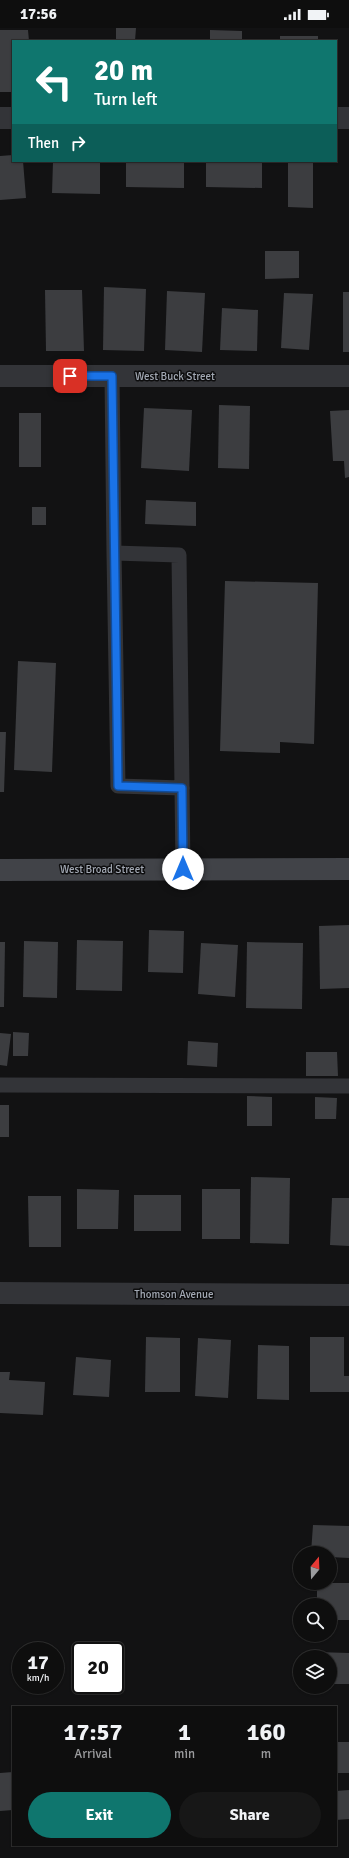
<!DOCTYPE html>
<html lang="en">
<head>
<meta charset="utf-8">
<style>
  :root { --surface:#0e0e0e; --page:#171717; --text:#f1f3f6; --muted:#9b9c9e; --line:#2e2e2e; --accent:#0f766e }
  body { margin:0; font-family:Signika,sans-serif; background:var(--page); color:var(--text); height:100vh; display:flex; flex-direction:column; font-size:15px; white-space:nowrap }
  * { box-sizing:border-box; margin:0 }
  p { font-size:13px; color:var(--muted) }
  .icon { flex:none; width:22px; height:22px; fill:none; stroke:currentColor; stroke-width:2; stroke-linecap:round; stroke-linejoin:round }
  .map { position:relative; flex:1; overflow:hidden }
  .sheet { position:absolute; left:12px; top:1678px; width:325px; height:140px; display:flex; flex-direction:column; background:var(--surface); border-radius:0px; box-shadow:0 1px 3px #0004,0 0 0 1px var(--line) }
  .sheet>* { flex:none }
  .top-card { position:absolute; left:12px; top:12px; width:325px; height:122px; border-radius:0px; box-shadow:0 1px 3px #0004,0 0 0 1px var(--line); background:#0f766e; color:#fff; overflow:hidden }
  .needle { width:26px; rotate:19deg }
  .tools { position:absolute; left:293px; top:1518px; display:grid; gap:8px }
  .tools a { display:grid; place-items:center; width:44px; height:44px; border-radius:50%; background:var(--surface); box-shadow:0 1px 3px #0004,0 0 0 1px var(--line); font-size:20px }
  .speed { position:absolute; left:12px; top:1614px; display:flex; gap:8px; font-size:20px; font-weight:700; text-align:center }
  .speed>* { display:grid; place-content:center; width:52px; height:52px; border-radius:50%; background:var(--surface); box-shadow:0 1px 3px #0004,0 0 0 1px var(--line); line-height:1 }
  .speed small { font-size:10px; font-weight:400 }
  .speed .limit { border:2px solid #111; border-radius:6px; background:#fff; color:#111 }
  .pin { position:absolute; display:grid; place-items:center; width:34px; height:34px; color:#fff; margin:-17px; border-radius:8px; box-shadow:0 2px 6px #0006 }
  .me { position:absolute; width:44px; margin:-22px; rotate:0deg; stroke-linejoin:round; filter:drop-shadow(0 0 3px #0008) }
  .turn { display:flex; align-items:center; gap:14px; height:84px; padding:0 16px; font-size:18px }
  .turn .icon { width:52px; height:52px; stroke-width:2.5 }
  .turn b { display:block; font-size:28px; line-height:34px }
  .then { display:flex; align-items:center; height:38px; padding:0 16px; background:#0003; gap:8px; font-size:15px }
  .eta { display:flex; justify-content:space-evenly; align-items:center; height:68px; text-align:center }
  .eta b { font-size:24px; font-weight:700; line-height:28px }
  .primary-button { display:flex; gap:8px; margin-top:auto; padding:8px 16px }
  .primary-button a { flex:1; height:46px; border-radius:24px; background:var(--accent); color:#fff; font-size:16px; font-weight:700; line-height:46px; text-align:center }
  .primary-button a+a { background:var(--page); color:var(--text) }
  .status { display:flex; justify-content:space-between; align-items:center; height:28px; padding:0 20px; background:var(--surface); direction:ltr }
  .status svg { height:11px; fill:currentColor }
  .map>svg:first-child { display:block }
</style>
</head>
<body>
<div class="status"><b>17:56</b><svg viewBox="0 0 49 12"><path d="M0 12V9h3v3zM5 12V6h3v6zM10 12V3h3v9zM15 12V0h3v12zM26 1h20v11H26zM47 4h2v5h-2z"/></svg></div>
<div class="map">
<svg width="349" height="1830" viewBox="0 0 349 1830">
  <rect width="100%" height="100%" fill="#121213"/>
  <g fill="#3c3d40">
    <path d="M116 0H136L135 13H116Z"/>
    <path d="M0 2H28L29 13H13V64H0Z"/>
    <path d="M210 2 242 3V13H210Z"/>
    <rect x="280" y="8" width="38" height="5"/>
    <path d="M13 127V133H23L26 170 0 172V128Z"/>
    <path d="M53 133H100V166L52 165Z"/>
    <path d="M126 133H184V160L126 159Z"/>
    <path d="M206 133H262V160L206 159Z"/>
    <path d="M288 133H313V180L288 179Z"/>
    <path d="M265 223H299V250L265 251Z"/>
    <path d="M104 259 146 261 144 323 103 322Z"/>
    <path d="M45 262H82L84 323H46Z"/>
    <path d="M167 263 205 265 202 324 165 322Z"/>
    <rect x="343" y="264" width="6" height="60"/>
    <path d="M284 265 313 266 309 322 281 320Z"/>
    <path d="M222 280 258 282 257 323 220 322Z"/>
    <path d="M219 377 250 378 249 441 218 440Z"/>
    <path d="M144 380 192 382 189 443 141 440Z"/>
    <path d="M349 382V449L345 450 344 433H333L330 383Z"/>
    <rect x="19" y="385" width="22" height="54"/>
    <path d="M146 472 196 474V498L145 496Z"/>
    <rect x="32" y="479" width="14" height="18"/>
    <path d="M225 553 318 555 314 716 280 714V725L220 723Z"/>
    <path d="M18 633 56 635 52 744 14 742Z"/>
    <path d="M0 704H6L4 764H0Z"/>
    <path d="M349 897V960L320 961 319 898Z"/>
    <path d="M149 902 184 903 183 945 148 944Z"/>
    <path d="M77 912 123 913 122 963 76 962Z"/>
    <path d="M24 913 58 914 57 970 23 969Z"/>
    <path d="M0 914H5L4 979H0Z"/>
    <path d="M247 914 303 915 302 981 246 980Z"/>
    <path d="M201 915 238 917 235 969 198 966Z"/>
    <path d="M13 1004 29 1005 28 1028H13Z"/>
    <path d="M0 1005 11 1006 7 1038 0 1037Z"/>
    <path d="M188 1013 218 1015 217 1039 187 1037Z"/>
    <path d="M306 1024H337L338 1048H306Z"/>
    <path d="M247 1068 272 1069V1098H247Z"/>
    <path d="M315 1069 337 1070 336 1091H315Z"/>
    <rect x="0" y="1077" width="9" height="32"/>
    <path d="M251 1149 290 1150 289 1216 250 1215Z"/>
    <path d="M77 1161 119 1162 118 1201H77Z"/>
    <rect x="202" y="1161" width="38" height="50"/>
    <rect x="134" y="1167" width="47" height="36"/>
    <path d="M28 1168H61V1219H29Z"/>
    <path d="M332 1170H349V1218L330 1217Z"/>
    <path d="M146 1309 180 1310V1364H145Z"/>
    <path d="M310 1309H344V1348H349V1364H310Z"/>
    <path d="M198 1310 231 1312 228 1370 195 1368Z"/>
    <path d="M258 1317 289 1318V1372L257 1371Z"/>
    <path d="M76 1329 111 1332 109 1369 73 1367Z"/>
    <path d="M0 1344H10L9 1352 45 1354 43 1387 0 1385Z"/>
    <path d="M313 1497 349 1498V1530L330 1529V1525H311Z"/>
    <path d="M317 1555H349V1592H330V1577H317Z"/>
    <path d="M316 1624 349 1625V1656H330V1629H316Z"/>
    <rect x="336" y="1714" width="13" height="31"/>
    <path d="M13 1744V1782L0 1783V1745Z"/>
    <path d="M349 1762V1791L336 1792V1763Z"/>
  </g>
  <g fill="none" stroke-linecap="round" stroke-linejoin="round">
    <g stroke="#333438" stroke-width="15">
      <path d="M112 348 114 525 179 527 182 760 118 758 114 525"/>
      <path d="M182 760 183 841"/>
      <path d="M0 1057 349 1058"/>
    </g>
    <g stroke="#333438" stroke-width="22">
      <path d="M0 90H13"/>
      <path d="M336 90H349"/>
      <path d="M0 348H349"/>
      <path d="M0 1265 349 1267"/>
    </g>
    <path stroke="#414348" stroke-width="22" d="M0 842 349 841"/>
  </g>
  <g fill="none" stroke-linecap="round" stroke-linejoin="round">
    <g stroke="#114b97" stroke-width="10">
      <path id="route" d="M70 348H112L118 758 182 760 183 841"/>
    </g>
    <use href="#route" stroke="#1a73e8" stroke-width="7"/>
  </g>
  <g text-anchor="middle" dominant-baseline="central" stroke-width="3" stroke-linejoin="round" paint-order="stroke">
    <g font-size="11" fill="#a3a9b4" stroke="#0d0d0e">
      <text x="175" y="348">West Buck Street</text>
      <text x="102" y="841">West Broad Street</text>
      <text x="174" y="1266">Thomson Avenue</text>
    </g>
  </g>
</svg>
<div class="tools">
<a><svg class="needle" viewBox="-14 -14 28 28"><path d="M0-13l5 13h-10z" fill="#e53935"/><path d="M0 13l5-13h-10z" fill="#9b9c9e"/></svg></a>
<a><svg class="icon" aria-label="search" viewBox="0 0 24 24"><circle cx="10" cy="10" r="6"/><path d="M15 15l6 6"/></svg></a>
<a><svg class="icon" aria-label="layers" viewBox="0 0 24 24"><path d="M12 4l9 5-9 5-9-5zM3 14l9 5 9-5"/></svg></a>
</div>
<div class="speed"><div>17<small>km/h</small></div><div class="limit">20</div></div>
<div class="pin" style="left:70px;top:348px;background:#d93025"><svg class="icon" aria-label="arrive" viewBox="0 0 24 24"><path d="M6 21V4h12l-3 4 3 4H6"/></svg></div>
<svg class="me" style="left:183px;top:841px" viewBox="-20 -20 40 40"><circle r="19" fill="#fff"/><path d="M0-13L10 11 0 6-10 11z" fill="#1a73e8"/></svg>
<div class="top-card">
<div class="turn"><svg class="icon" aria-label="left" viewBox="0 0 24 24"><path d="M17 20v-9H6M10 6l-5 5 5 5"/></svg><div><b>20 m</b>Turn left</div></div>
<div class="then">Then<svg class="icon" aria-label="right" viewBox="0 0 24 24"><path d="M7 20v-9h11M14 6l5 5-5 5"/></svg></div>
</div>
<section class="sheet">
<div class="eta">
<div><b>17:57</b><p>Arrival</p></div>
<div><b>1</b><p>min</p></div>
<div><b>160</b><p>m</p></div>
</div>
<div class="primary-button"><a>Exit</a><a>Share</a></div>
</section>
</div>
</body>
</html>
